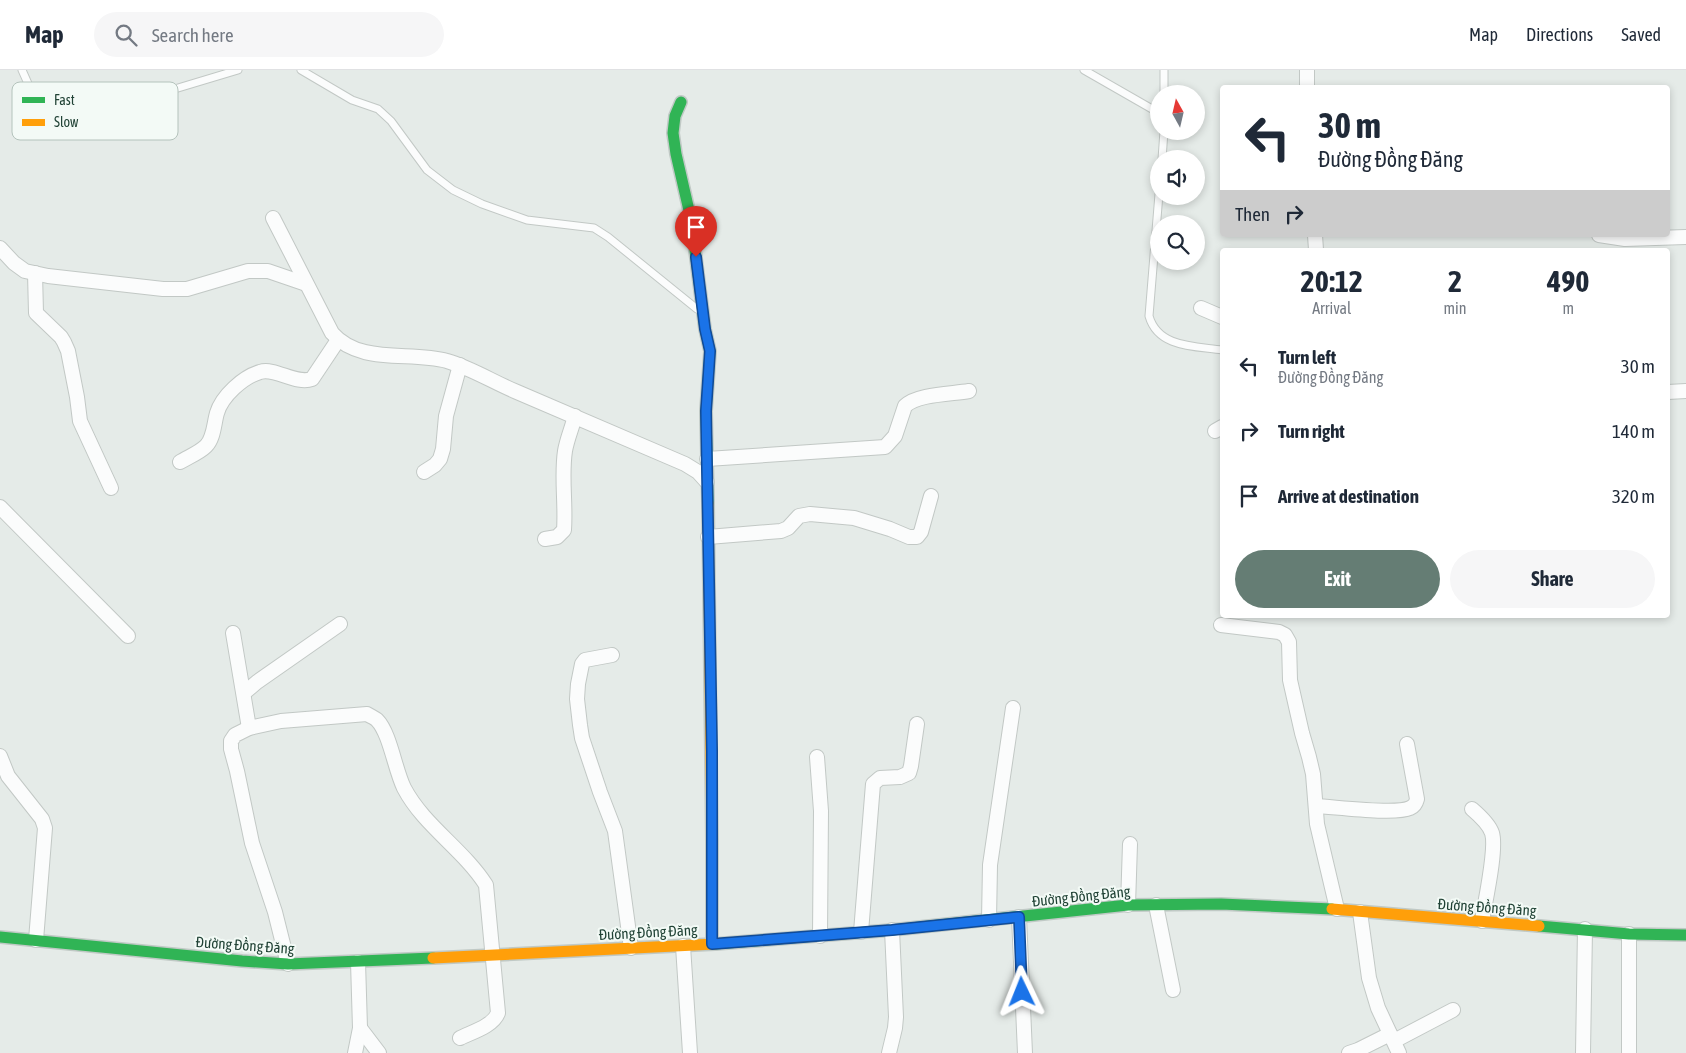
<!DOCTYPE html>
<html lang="en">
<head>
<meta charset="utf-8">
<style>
  :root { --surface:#fff; --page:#f6f6f7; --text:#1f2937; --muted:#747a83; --line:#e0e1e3; --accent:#657d74 }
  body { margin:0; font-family:"Asap Condensed",sans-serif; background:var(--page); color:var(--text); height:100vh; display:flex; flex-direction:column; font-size:19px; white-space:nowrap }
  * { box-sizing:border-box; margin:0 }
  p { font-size:16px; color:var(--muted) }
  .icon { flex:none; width:28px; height:28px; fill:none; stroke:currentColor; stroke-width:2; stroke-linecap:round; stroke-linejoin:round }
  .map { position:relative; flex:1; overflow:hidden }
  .panel { position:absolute; left:1220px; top:178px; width:450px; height:370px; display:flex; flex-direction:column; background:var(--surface); border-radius:5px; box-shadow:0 2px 8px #0003 }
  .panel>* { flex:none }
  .hud { position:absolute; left:1220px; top:15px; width:450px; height:152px; border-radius:5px; box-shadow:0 2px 8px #0003; background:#fff; color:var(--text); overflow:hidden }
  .needle { width:32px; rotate:352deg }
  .buttons { position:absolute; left:1150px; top:15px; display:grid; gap:10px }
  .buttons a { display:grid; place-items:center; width:55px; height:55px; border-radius:50%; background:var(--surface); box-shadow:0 2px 8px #0003; font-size:25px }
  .pin { position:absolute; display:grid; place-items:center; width:42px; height:42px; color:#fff; margin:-51px -21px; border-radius:50% 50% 50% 0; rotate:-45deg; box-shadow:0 0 5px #0007 }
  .pin .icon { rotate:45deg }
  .me { position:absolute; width:55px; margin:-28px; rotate:358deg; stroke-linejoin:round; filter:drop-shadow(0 0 4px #0008) }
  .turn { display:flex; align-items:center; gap:18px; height:105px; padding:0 15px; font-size:22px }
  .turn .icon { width:65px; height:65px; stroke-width:2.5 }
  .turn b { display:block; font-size:35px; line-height:42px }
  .then { display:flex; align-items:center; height:48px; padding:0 15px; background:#0003; gap:10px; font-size:19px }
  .eta { display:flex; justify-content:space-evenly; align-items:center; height:85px; text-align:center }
  .eta b { font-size:30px; font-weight:700; line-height:35px }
  .action { display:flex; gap:10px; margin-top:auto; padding:10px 15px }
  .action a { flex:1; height:58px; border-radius:30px; background:var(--accent); color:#fff; font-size:20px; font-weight:700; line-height:58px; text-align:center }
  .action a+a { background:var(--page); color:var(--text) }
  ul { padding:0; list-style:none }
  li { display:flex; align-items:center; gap:15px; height:65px; padding:0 15px }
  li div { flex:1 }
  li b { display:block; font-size:19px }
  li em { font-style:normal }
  header { display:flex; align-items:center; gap:30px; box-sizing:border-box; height:70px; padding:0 25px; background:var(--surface); border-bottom:1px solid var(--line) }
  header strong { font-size:24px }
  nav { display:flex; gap:28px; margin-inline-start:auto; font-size:18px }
  .search { width:350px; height:45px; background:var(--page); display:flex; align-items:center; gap:12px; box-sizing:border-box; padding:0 18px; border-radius:28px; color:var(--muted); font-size:19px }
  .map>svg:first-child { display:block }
</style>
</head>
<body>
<header>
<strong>Map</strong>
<div class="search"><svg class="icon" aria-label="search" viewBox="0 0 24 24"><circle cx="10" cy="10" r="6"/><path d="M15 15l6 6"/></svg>Search here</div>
<nav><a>Map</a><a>Directions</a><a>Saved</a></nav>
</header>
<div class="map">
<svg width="1686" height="983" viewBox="0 0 1686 983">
  <rect width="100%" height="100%" fill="#e5ebe8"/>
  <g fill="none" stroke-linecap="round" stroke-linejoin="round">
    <g stroke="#c2c8c5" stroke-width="9">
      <g id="lane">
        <path d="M22 0 38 36 58 56 75 61 92 59 109 53 168 21 238 0"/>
        <path d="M301 0 352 30 378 39 391 51 427 100 453 120 482 134 527 150 594 158 608 167 697 239"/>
        <path d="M1084 0 1159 43"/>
        <path d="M1164 24V0"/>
        <path d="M1162 89 1164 61"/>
        <path d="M1159 124 1149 246C1158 278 1195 276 1222 280"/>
      </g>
    </g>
    <g stroke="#c2c8c5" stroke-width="16">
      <g id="street">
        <path d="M1307 18V0"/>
        <path d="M273 148 332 263C360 295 409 281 447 291 471 298 493 312 517 322 573 346 629 370 685 394L698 402 707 412"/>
        <path d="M1315 165 1316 180"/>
        <path d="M1599 165 1625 169 1686 167"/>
        <path d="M0 178 14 193 25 201 48 206 163 219H187L248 201H268L306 214"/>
        <path d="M35 203 36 243 61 267 64 272 68 281 77 327 80 351 111 418"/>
        <path d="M1201 238 1222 247"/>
        <path d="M1668 322 1686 321"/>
        <path d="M1215 361 1222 357"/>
        <path d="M707 389 885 377 895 366 905 336C917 324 952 324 969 321"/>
        <path d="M180 392C188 387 199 383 206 376 214 368 214 353 217 343 222 326 243 307 260 302 275 297 296 315 312 309L338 270"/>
        <path d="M424 402 435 395 440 389 443 379 446 346 460 295"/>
        <path d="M0 437 128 566"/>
        <path d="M708 467 781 461 788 458 799 446 810 444 854 448 890 459 909 467H917L921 462 931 426"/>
        <path d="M545 469 557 467 564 460C566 434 561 406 565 381 567 369 572 358 575 346"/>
        <path d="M1221 555 1279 562 1285 565 1289 572 1290 610 1302 663 1309 687 1313 704 1317 754 1337 839"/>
        <path d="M233 563 249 658"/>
        <path d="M612 585 585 590 582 594 578 614 577 629 580 655 582 668 600 722 615 761 631 878"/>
        <path d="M244 623 257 612 340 554"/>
        <path d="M0 686 8 706 42 749 45 758 36 870"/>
        <path d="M817 687 821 741 820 866"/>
        <path d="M1316 736C1336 737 1395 745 1410 738 1415 736 1416 733 1417 729L1407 674"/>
        <path d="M1472 739C1479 745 1489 754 1492 763 1497 779 1485 832 1482 851"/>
        <path d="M1128 835 1130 774"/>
        <path d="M1156 835 1173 920"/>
        <path d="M1360 842 1369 908 1378 938 1399 983"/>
        <path d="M1019 847 1025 983"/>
        <path d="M989 850 990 795 1013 638"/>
        <path d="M861 862 873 714 880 708 900 707 909 703 911 696 917 654"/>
        <path d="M683 876 690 983"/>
        <path d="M288 894 275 842 252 773 237 701 231 679V671L235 665 249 658 281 651 367 644C370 646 375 648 377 650 390 663 395 700 404 718 424 756 463 779 486 815L498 943C493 956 472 962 460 968"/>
        <path d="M360 958 379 983"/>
        <path d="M1394 971 1453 940"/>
        <path d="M355 983 360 958 358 892"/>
        <path d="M889 983 895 958 896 947 892 860"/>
        <path d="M1349 983 1358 980 1390 964"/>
        <path d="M1583 983 1585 859"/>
        <path d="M1629 983V864"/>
      </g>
    </g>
    <g stroke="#c0c9c5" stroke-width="14">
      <g id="fast">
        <path d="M681 32 675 46 673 63 676 84 691 149 705 259 710 281 706 341 708 433"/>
        <path d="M712 772V873"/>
        <path d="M1539 856 1629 864 1686 865"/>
        <path d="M0 867 242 891 288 894 433 888"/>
        <path d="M715 874 892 860 1128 835 1221 834 1332 839"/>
      </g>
    </g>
    <g stroke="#c0c9c5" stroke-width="14">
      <g id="slow">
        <path d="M708 433 712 772"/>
        <path d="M1332 839 1539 856"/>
        <path d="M433 888 715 874"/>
      </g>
    </g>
    <use href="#lane" stroke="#fbfcfc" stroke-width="7"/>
    <use href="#street" stroke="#fbfcfc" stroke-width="14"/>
    <use href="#fast" stroke="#30b455" stroke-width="11"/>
    <use href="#slow" stroke="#ff9f0a" stroke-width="11"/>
  </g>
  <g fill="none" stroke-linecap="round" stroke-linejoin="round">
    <g stroke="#114b97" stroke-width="12">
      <path id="route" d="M696 187 705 259 710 281 706 341 712 681V874L892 860 1019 847 1022 922"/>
    </g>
    <use href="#route" stroke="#1a73e8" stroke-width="9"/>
  </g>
  <g text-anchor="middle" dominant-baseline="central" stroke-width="4" stroke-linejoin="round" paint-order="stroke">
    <g font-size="15" fill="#204235" stroke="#f3faf6">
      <text transform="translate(1081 826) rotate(-6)">Đường Đồng Đăng</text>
      <text transform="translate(1487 837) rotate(4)">Đường Đồng Đăng</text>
      <text transform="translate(648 862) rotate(-3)">Đường Đồng Đăng</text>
      <text transform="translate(245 875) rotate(4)">Đường Đồng Đăng</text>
    </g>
  </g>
  <rect x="12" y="12" width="166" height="58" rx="8" fill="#f3faf6" stroke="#b4c3bc" stroke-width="1"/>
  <rect x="22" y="27" width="23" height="6" fill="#30b455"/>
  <rect x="22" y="49" width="23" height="7" fill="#ff9f0a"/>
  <g font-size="14" fill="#204235">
    <text x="54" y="35">Fast</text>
    <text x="54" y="57">Slow</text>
  </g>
</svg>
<div class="buttons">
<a><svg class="needle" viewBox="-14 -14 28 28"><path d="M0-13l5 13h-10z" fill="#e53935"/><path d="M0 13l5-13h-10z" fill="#747a83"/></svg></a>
<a><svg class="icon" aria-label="sound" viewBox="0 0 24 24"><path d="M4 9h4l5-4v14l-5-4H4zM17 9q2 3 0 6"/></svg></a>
<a><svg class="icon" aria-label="search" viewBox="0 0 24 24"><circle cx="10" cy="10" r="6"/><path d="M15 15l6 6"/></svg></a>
</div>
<div class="pin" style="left:696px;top:187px;background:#d93025"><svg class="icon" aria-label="arrive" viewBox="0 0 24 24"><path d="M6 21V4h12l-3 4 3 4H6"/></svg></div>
<svg class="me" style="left:1022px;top:922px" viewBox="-20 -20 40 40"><path d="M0-17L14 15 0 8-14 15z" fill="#1a73e8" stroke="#fff" stroke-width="4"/></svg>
<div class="hud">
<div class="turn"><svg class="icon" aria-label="left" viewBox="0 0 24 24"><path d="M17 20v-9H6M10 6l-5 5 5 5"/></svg><div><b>30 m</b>Đường Đồng Đăng</div></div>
<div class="then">Then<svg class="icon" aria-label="right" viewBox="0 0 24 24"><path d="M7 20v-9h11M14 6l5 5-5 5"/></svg></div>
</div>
<section class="panel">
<div class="eta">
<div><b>20:12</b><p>Arrival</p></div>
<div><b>2</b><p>min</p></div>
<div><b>490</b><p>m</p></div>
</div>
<ul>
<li><svg class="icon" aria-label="left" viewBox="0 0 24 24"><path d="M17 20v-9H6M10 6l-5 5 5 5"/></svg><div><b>Turn left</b><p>Đường Đồng Đăng</p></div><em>30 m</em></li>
<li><svg class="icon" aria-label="right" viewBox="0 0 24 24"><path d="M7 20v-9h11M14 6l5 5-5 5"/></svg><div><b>Turn right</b></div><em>140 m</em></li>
<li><svg class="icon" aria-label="arrive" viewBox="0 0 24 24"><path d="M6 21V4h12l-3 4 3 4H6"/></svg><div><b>Arrive at destination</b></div><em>320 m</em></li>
</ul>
<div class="action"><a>Exit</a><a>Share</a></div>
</section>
</div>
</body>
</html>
